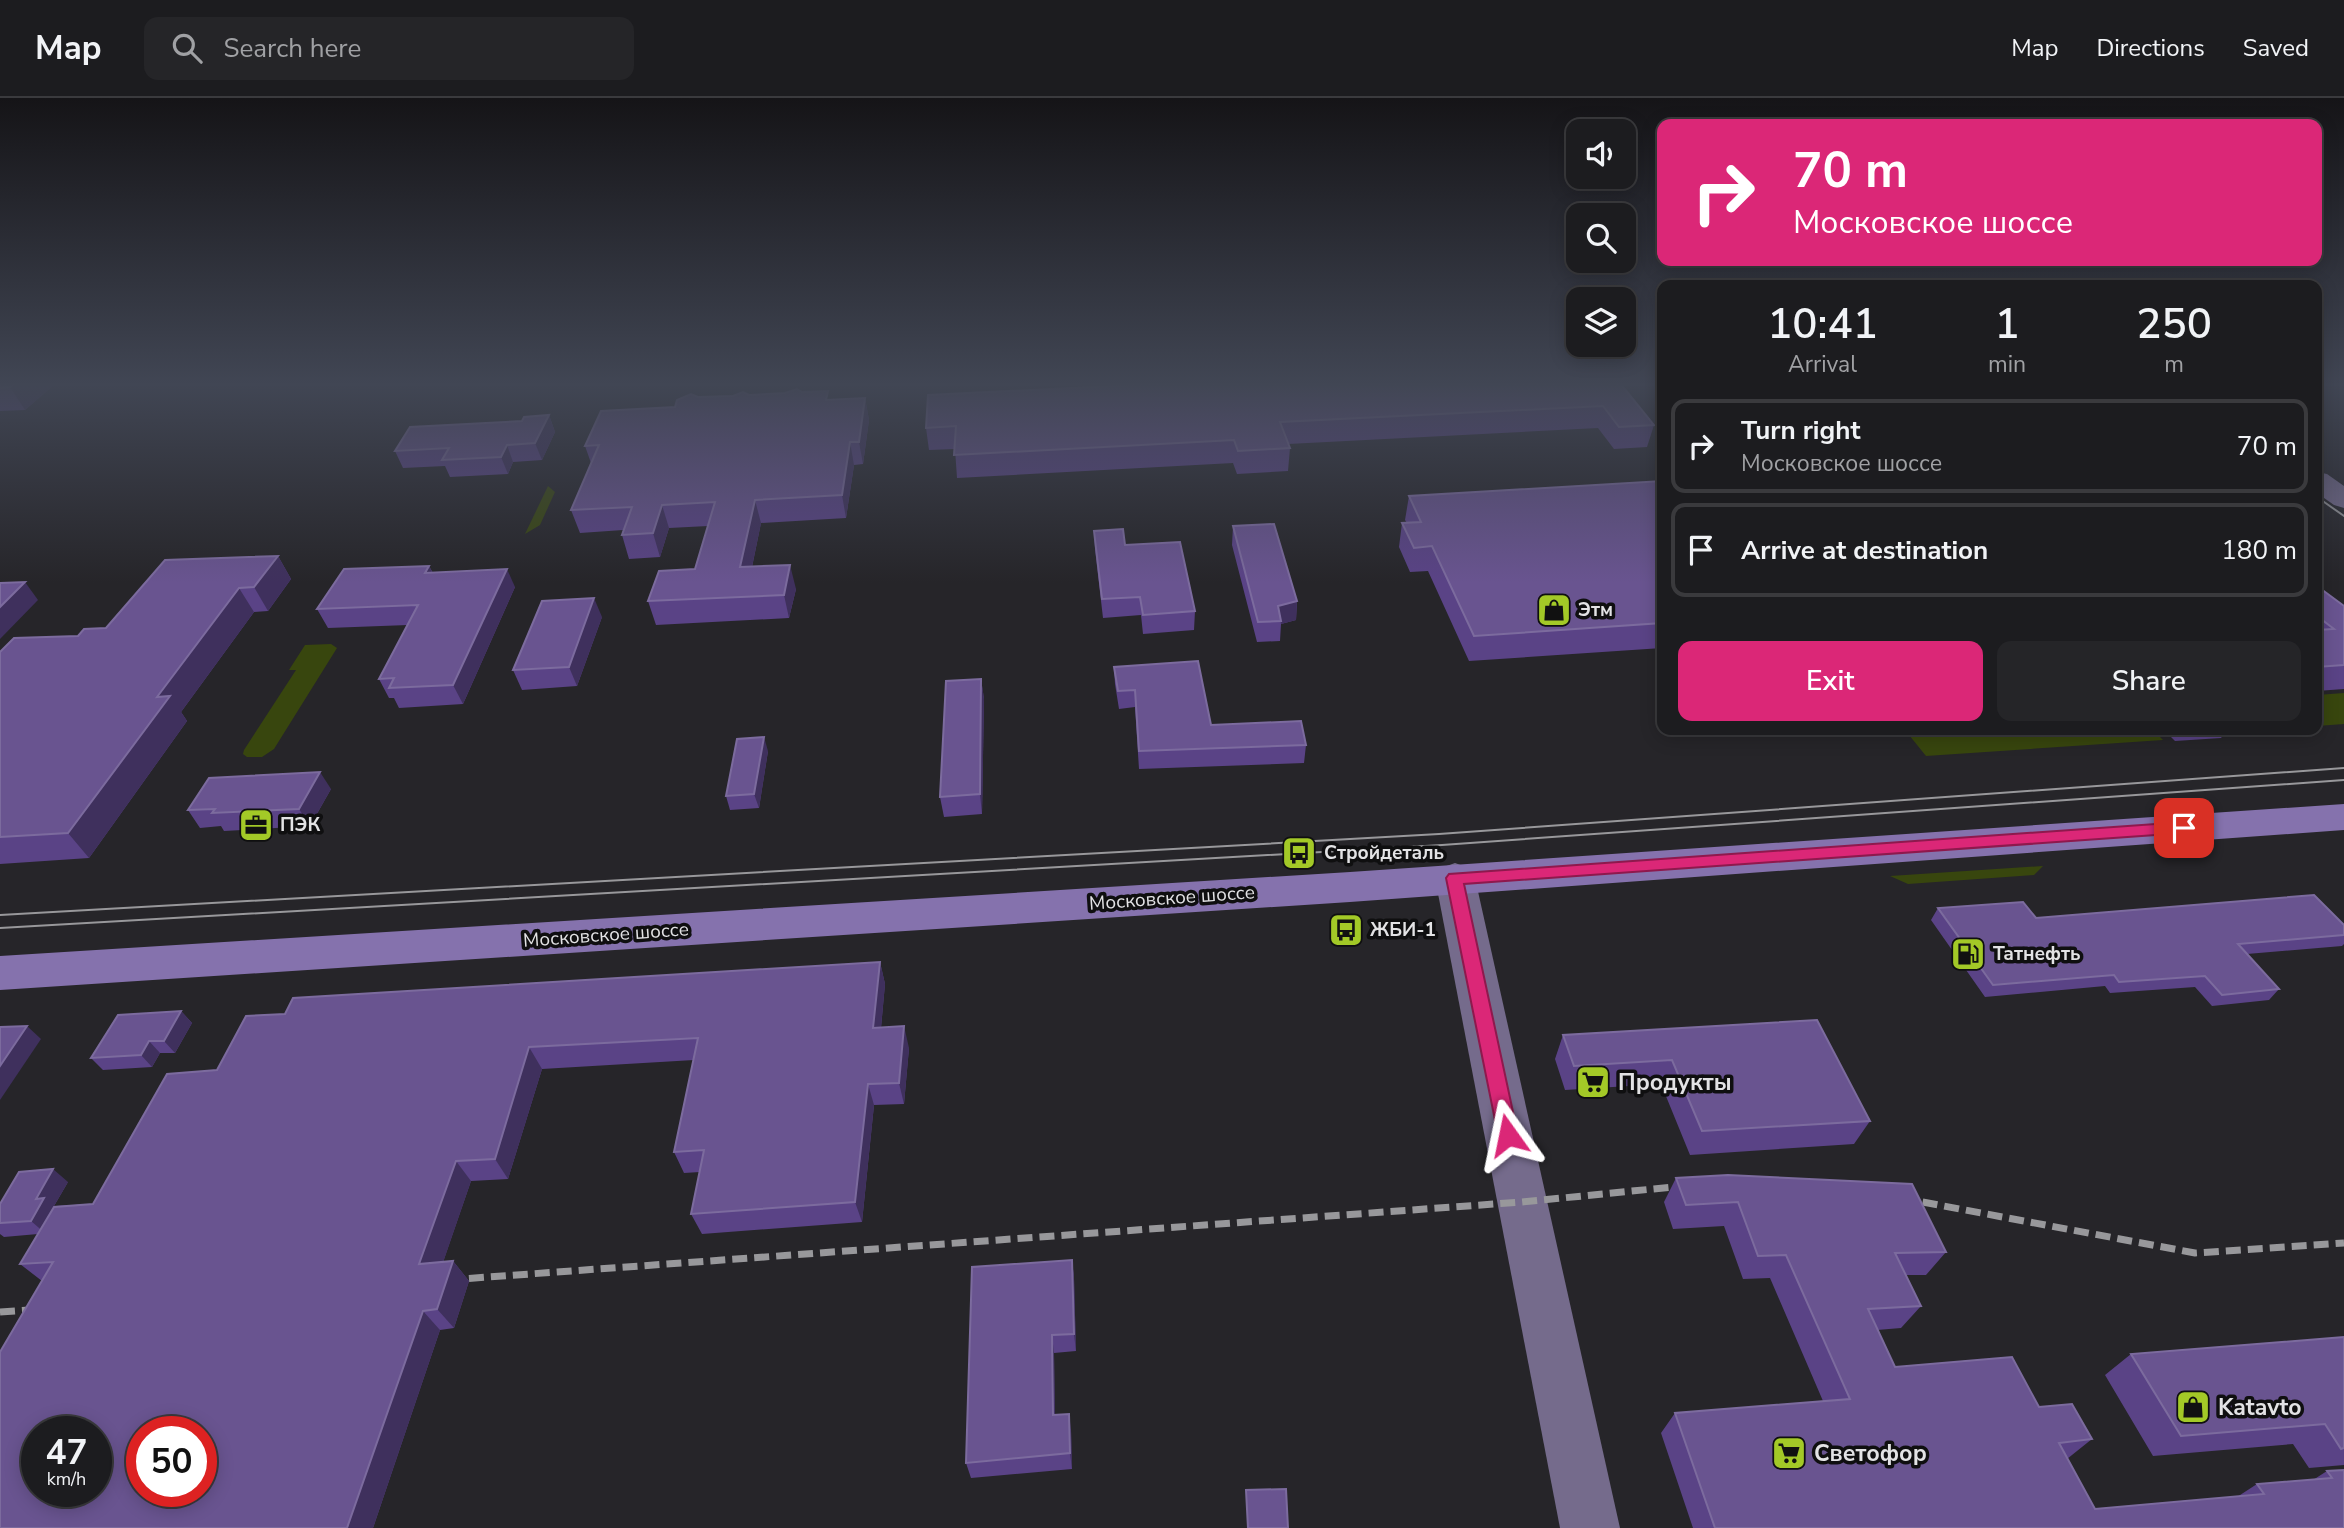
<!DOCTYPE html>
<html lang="en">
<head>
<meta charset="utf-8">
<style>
  :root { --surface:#1c1c1f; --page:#252528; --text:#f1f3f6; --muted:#a0a1a4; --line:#3a3a3d; --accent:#db2777 }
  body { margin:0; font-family:"Nunito Sans",sans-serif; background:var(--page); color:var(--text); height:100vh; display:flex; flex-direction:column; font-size:26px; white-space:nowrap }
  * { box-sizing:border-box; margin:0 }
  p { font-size:23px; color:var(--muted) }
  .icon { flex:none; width:38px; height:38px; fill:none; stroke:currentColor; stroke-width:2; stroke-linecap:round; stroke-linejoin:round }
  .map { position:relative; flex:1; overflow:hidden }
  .details { position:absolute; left:1657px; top:182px; width:665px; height:455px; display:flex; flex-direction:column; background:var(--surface); border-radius:14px; box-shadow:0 4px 18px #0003,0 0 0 2px var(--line) }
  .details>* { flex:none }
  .banner { position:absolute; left:1657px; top:21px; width:665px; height:147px; border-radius:14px; box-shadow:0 4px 18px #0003,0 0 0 2px var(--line); background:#db2777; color:#fff; overflow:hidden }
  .tools { position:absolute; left:1566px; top:21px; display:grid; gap:14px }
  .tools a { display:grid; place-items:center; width:70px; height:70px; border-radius:14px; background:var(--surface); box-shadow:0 4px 18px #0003,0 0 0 2px var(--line); font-size:35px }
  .speed { position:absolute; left:21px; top:1318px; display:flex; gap:14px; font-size:35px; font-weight:700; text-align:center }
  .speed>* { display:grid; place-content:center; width:91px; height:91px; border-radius:50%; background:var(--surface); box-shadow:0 4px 18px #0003,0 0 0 2px var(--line); line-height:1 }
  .speed small { font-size:18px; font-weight:400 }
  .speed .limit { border:10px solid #d22; background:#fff; color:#111 }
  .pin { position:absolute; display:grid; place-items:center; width:60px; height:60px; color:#fff; margin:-30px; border-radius:14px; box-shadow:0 4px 10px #0006 }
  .me { position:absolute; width:77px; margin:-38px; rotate:348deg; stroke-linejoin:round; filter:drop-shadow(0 0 5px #0008) }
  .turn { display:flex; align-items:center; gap:24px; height:147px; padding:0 21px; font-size:32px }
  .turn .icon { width:91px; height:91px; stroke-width:2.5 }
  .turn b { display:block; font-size:49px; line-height:60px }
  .eta { display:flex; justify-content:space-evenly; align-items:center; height:119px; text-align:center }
  .eta b { font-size:42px; font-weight:600; line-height:49px }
  .primary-button { display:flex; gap:14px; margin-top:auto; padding:14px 21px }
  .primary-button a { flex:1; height:80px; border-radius:14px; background:var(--accent); color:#fff; font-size:28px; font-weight:600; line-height:80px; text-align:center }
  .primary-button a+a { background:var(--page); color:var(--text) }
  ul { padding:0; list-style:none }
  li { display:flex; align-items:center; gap:21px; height:94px; margin:0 14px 10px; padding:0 7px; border:4px solid var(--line); border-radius:14px }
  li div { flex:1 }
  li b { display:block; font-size:26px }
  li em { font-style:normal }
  header { display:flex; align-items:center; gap:42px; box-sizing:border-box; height:98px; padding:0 35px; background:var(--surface); border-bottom:2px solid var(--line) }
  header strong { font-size:33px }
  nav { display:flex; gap:38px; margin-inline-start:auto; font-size:24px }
  .search { width:490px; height:63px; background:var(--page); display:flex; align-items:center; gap:18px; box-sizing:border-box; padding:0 24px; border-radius:14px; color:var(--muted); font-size:26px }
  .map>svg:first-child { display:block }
</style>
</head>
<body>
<header>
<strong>Map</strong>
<div class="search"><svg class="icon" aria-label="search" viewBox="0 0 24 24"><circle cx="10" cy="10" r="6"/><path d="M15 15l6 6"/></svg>Search here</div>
<nav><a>Map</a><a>Directions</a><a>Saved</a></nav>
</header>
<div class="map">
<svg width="2344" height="1430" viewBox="0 0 2344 1430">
  <rect width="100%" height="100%" fill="#262529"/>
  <g fill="#38460e">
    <path d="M548 388 555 394 540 427 525 436Z"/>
    <path d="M305 547 331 546 337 550 274 651 262 659H247L243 656 244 652 296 572H289Z"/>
    <path d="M2344 595V626L2317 628V597Z"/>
    <path d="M1905 632H2153L2163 642 1926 658Z"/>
    <path d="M2043 768 2034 777 1908 786 1890 778Z"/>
  </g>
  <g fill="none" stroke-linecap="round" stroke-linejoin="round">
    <g fill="#756b8c" fill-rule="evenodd">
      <path d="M2317 374 2327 376 2344 388V410L2334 407 2317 395Z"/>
      <path d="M1455 765 1469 770 1475 780 1620 1430H1560L1435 780 1441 770Z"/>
    </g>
    <path fill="#8572ad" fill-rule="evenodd" d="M2344 706V732L1350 804 0 892V858L1350 774Z"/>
    <g stroke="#98989b" stroke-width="2">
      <path d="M2317 399 2344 418"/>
      <path d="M0 817 1439 736 2344 670"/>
      <path d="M0 830 1442 747 2344 682"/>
    </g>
    <g stroke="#98989b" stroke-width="7" stroke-dasharray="15 7" stroke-linecap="butt">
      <path d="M1901 1100 2195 1155 2344 1145"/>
      <path d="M447 1182 1522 1104 1693 1087"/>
      <path d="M0 1214 45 1211"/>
    </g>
  </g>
  <g fill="#5a4386">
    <path d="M0 285H56L25 312 0 313Z"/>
    <path d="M1620 285 1654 327 1647 349 1614 351 1598 330 1288 346 1290 350 1288 373 1237 376 1233 365 957 380 955 351 929 352 926 330Z"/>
    <path d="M802 294 830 302 865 300 869 322 863 366 854 367 846 420 761 425 752 469 796 491 789 520 656 527 648 503 695 471 708 428 669 430 660 459 629 461 622 437 623 432 580 435 571 412 591 365 585 348 698 299Z"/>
    <path d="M549 317 555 334 542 362 513 364 508 376 450 379 445 368 403 370 395 353Z"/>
    <path d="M1662 376V550L1469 563 1428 473 1410 474 1399 449 1402 425H1407L1405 422 1409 398 1660 384Z"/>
    <path d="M1233 428 1297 503 1296 522 1281 526 1280 543 1257 544 1232 447Z"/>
    <path d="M1094 433 1125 447 1195 513 1194 532 1143 536 1141 517 1103 520 1095 451Z"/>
    <path d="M278 458 291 481 268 513 254 514 181 614 187 623 89 760 0 766V554L78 538 106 530Z"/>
    <path d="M429 468 433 475 515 489 463 606 399 610 394 600H389L379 581 408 527 328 530 317 511Z"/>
    <path d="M2317 488 2344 508V591L2317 593Z"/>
    <path d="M602 519 577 588 522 592 513 572Z"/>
    <path d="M1114 569 1211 627 1306 647 1304 665 1139 671 1135 609 1119 611 1115 586Z"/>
    <path d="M981 581 984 601 982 716 944 719 940 699Z"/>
    <path d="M2164 632H2227L2221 640 2175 643Z"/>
    <path d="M768 653 759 710 730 712 726 698Z"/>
    <path d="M331 691 310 728 224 733 221 728 200 730 188 712Z"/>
    <path d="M1938 810 2036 820 2344 827V846L2342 848 2247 856 2279 891 2269 902 2212 908 2195 889 2110 895 2105 888 1985 899 1931 822Z"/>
    <path d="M880 864 885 886 881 930 909 950 904 1006 874 1007 862 1124 702 1136 691 1116 700 1074 684 1075 674 1054 694 962 542 971 508 1081 471 1083 443 1164 453 1163 469 1183 454 1230 440 1232 373 1430H0L42 1183 20 1166 38 1136 4 1139 0 1136V1106L68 1084 54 1108 93 1106 217 972 285 916Z"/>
    <path d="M181 913 192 925 175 955H160L152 969 103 972 91 960Z"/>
    <path d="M1817 922 1870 1023 1854 1046 1690 1057 1661 986 1565 992 1555 961 1563 937Z"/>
    <path d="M1676 1080 1946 1154 1926 1177H1906L1921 1208 1901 1230 1877 1232 1895 1269 2039 1309 2092 1341 2067 1361 2095 1411 2237 1399 2257 1386 2313 1382 2327 1373 2344 1372V1430H1693L1661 1335 1675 1315 1823 1303 1770 1180 1743 1181 1724 1128 1673 1131 1664 1104Z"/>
    <path d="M1072 1162 1074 1180 1076 1253 1054 1255 1055 1317 1071 1332 1072 1371 971 1380 966 1365Z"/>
    <path d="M2344 1239V1367L2309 1370 2293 1346 2153 1358 2105 1277 2131 1256Z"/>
  </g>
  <g fill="#3f305d">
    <path d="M15 285H56L25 312 10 289Z"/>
    <path d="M865 300 869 322 863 366 859 344Z"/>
    <path d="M549 317 555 334 542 362 535 345Z"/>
    <path d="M850 344 854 367 846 420 842 397Z"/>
    <path d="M507 347 513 364 508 376 501 359Z"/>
    <path d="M755 402 761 425 747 493 740 469Z"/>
    <path d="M662 407 669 430 660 459 653 435Z"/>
    <path d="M278 458 291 481 268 513 254 489Z"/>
    <path d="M790 467 796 491 789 520 784 497Z"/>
    <path d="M429 468 438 486 425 475Z"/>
    <path d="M507 471 515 489 463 606 453 587Z"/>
    <path d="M25 484 38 502 0 541V509Z"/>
    <path d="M239 490 254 514 181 614 187 623 89 760 68 735 157 599Z"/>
    <path d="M594 500 602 519 577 588 569 569Z"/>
    <path d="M1297 503 1296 522 1281 526 1278 508Z"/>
    <path d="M981 581 984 601 982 716 980 696Z"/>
    <path d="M764 639 768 653 759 710 754 696Z"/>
    <path d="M320 674 331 691 310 728 299 711Z"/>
    <path d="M880 864 885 886 879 951 873 930Z"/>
    <path d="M181 913 192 925 175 955 164 943Z"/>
    <path d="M27 928 41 941 0 1002V968Z"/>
    <path d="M904 928 909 950 904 1006 899 985Z"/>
    <path d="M149 943 160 955 152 969 141 957Z"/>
    <path d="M529 949 542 971 508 1081 495 1061Z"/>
    <path d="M868 986 874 1007 862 1124 855 1104Z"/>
    <path d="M456 1063 471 1083 436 1185 419 1166Z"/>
    <path d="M53 1071 68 1084 54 1108 59 1112 46 1136 31 1123 36 1101Z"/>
    <path d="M1072 1162 1074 1180 1076 1253 1074 1236Z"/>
    <path d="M453 1163 469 1183 454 1230 437 1211Z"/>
    <path d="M423 1213 440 1232 373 1430H347Z"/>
    <path d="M1052 1237 1054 1255 1055 1334 1053 1317Z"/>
    <path d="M1069 1316 1071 1332 1072 1371 1070 1355Z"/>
  </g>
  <g fill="#695490" stroke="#7c6b9e" stroke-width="2" fill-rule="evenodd">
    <path d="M0 285H15L10 289 0 290Z"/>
    <path d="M1173 285H1620L1654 327 1619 329 1603 308 1280 324 1290 350 1238 353 1234 342 954 357 956 328 926 330 928 297Z"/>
    <path d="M797 291 802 294 828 293 826 302 865 300 859 344H850L842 397 755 402 740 469 790 467 784 497 648 503 659 473 695 471 715 404 662 407 653 435 622 437 632 409 571 412 599 347 585 348 601 313 675 309 677 302 691 296 698 299 733 298 743 294 749 297 785 295Z"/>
    <path d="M549 317 535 345 507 347 501 359 442 362 449 350 395 353 410 329 522 323 524 319Z"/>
    <path d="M1662 383V525L1474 538 1432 448 1414 450 1402 425 1421 424 1409 398Z"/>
    <path d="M1274 426 1297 503 1278 508 1281 523 1258 524 1233 428Z"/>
    <path d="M1123 431 1125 447 1180 444 1195 513 1143 517 1140 499 1102 501 1094 433Z"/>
    <path d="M278 458 254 489 239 490 157 599 170 598 68 735 0 739V554L14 540 78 538 84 531 106 530 165 462Z"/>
    <path d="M429 468 425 475 507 471 453 587 389 590 394 580 379 581 418 507 317 511 344 471Z"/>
    <path d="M25 484 0 509V485Z"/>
    <path d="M2317 488 2344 508V567L2317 569V532L2334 531 2317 518Z"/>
    <path d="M594 500 569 569 513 572 542 503Z"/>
    <path d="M1198 563 1211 627 1301 623 1306 647 1139 653 1135 592 1118 593 1114 569Z"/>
    <path d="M981 581 980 696 940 699 946 583Z"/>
    <path d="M764 639 754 696 726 698 737 641Z"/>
    <path d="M320 674 299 711 212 715 215 711 188 712 209 680Z"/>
    <path d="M2314 797 2344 827V837L2238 846 2279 891 2222 897 2205 878 2119 884 2114 877 1993 887 1938 810 2023 804 2036 820Z"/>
    <path d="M880 864 873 930 904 928 899 985 868 986 855 1104 691 1116 704 1052 674 1054 698 940 529 949 495 1061 456 1063 419 1166 453 1163 437 1211 423 1213 347 1430H0V1254L53 1164 20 1166 54 1109 93 1106 167 976 217 972 246 918 285 916 293 900ZM37 1334H96V1393H37ZM142 1334H201V1393H142Z"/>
    <path d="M181 913 164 943H149L141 957 91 960 118 917Z"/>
    <path d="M1817 922 1870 1023 1702 1033 1672 962 1574 968 1563 937Z"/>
    <path d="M27 928 0 968V929Z"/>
    <path d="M53 1071 36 1101 44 1100 31 1123 0 1125V1106L19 1074Z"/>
    <path d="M1728 1077 1912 1086 1946 1154 1895 1155 1921 1208 1868 1211 1895 1269 2012 1259 2039 1309 2072 1306 2092 1341 2059 1345 2095 1411 2264 1396 2257 1386 2332 1380 2327 1373 2344 1372V1430H1715L1675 1315 1850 1301 1786 1157 1758 1158 1738 1104 1686 1107 1676 1080Z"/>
    <path d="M1072 1162 1074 1236 1052 1237 1053 1317 1069 1316 1070 1355 966 1365 972 1169Z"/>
    <path d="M2344 1239V1350L2341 1351 2325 1326 2181 1338 2131 1256Z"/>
    <path d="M1286 1391 1288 1430H1248L1246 1392Z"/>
  </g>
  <linearGradient id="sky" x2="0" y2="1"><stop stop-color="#151417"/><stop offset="0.59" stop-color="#414654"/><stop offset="1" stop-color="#414654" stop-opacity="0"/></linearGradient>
  <rect width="2344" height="485" fill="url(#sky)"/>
  <path fill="#db2777" stroke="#8e194d" stroke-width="2" d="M2184 724 2192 730 2184 735 1464 786 1518 1037 1515 1043 1508 1046 1501 1043 1498 1037 1446 780 1449 776Z"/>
  <defs>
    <g id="shop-square" transform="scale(1.75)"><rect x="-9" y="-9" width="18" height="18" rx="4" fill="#a3c927" stroke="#0f0f10"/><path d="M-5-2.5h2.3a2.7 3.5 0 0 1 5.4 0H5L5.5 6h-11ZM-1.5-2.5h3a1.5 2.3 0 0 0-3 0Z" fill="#111"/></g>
    <g id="office-square" transform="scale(1.75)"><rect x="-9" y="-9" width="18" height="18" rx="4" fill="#a3c927" stroke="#0f0f10"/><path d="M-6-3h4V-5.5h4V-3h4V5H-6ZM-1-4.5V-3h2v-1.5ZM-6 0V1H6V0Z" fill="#111"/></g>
    <g id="bus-square" transform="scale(1.75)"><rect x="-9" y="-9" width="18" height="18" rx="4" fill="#a3c927" stroke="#0f0f10"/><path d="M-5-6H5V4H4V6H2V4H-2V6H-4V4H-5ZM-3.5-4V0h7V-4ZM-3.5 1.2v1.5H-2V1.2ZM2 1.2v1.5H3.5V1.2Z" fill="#111"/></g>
    <g id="fuel-square" transform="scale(1.75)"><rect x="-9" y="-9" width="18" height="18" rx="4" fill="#a3c927" stroke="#0f0f10"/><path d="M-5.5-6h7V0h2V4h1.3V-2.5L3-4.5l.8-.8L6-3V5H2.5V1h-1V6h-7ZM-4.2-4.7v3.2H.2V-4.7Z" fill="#111"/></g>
    <g id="supermarket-square" transform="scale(1.75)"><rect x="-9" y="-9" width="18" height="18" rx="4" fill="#a3c927" stroke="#0f0f10"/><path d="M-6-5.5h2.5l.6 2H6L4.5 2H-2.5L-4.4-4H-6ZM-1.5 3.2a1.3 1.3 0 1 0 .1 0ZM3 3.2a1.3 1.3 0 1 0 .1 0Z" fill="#111"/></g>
  </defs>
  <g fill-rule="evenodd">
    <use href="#shop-square" x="1554" y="512"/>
    <use href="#office-square" x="256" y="727"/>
    <use href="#bus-square" x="1299" y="755"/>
    <use href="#bus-square" x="1346" y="832"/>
    <use href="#fuel-square" x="1968" y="856"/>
    <use href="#supermarket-square" x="1593" y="984"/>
    <use href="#shop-square" x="2193" y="1309"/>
    <use href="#supermarket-square" x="1789" y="1355"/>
  </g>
  <g text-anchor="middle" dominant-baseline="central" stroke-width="7" stroke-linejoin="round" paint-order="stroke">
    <g font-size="19" font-weight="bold" fill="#e3e3e5" stroke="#0f0f10" text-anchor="start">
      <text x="1578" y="512">Этм</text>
      <text x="280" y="727">ПЭК</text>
      <text x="1324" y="755">Стройдеталь</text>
      <text x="1370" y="832">ЖБИ-1</text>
      <text x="1993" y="856">Татнефть</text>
    </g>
    <g font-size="19" fill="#e3e3e5" stroke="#0f0f10">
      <text transform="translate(1172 800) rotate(-4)">Московское шоссе</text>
      <text transform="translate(606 837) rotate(-4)">Московское шоссе</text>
    </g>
    <g font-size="23" font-weight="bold" fill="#e3e3e5" stroke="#0f0f10" text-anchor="start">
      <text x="1618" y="984">Продукты</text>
      <text x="2218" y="1309">Katavto</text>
      <text x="1814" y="1355">Светофор</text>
    </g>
  </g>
</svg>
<div class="tools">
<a><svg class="icon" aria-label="sound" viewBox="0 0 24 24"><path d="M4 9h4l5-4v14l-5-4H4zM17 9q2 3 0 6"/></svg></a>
<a><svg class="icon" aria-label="search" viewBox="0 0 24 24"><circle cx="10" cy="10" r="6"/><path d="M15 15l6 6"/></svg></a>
<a><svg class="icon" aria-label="layers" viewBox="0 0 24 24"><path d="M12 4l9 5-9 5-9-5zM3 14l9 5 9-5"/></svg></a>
</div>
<div class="speed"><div>47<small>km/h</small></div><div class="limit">50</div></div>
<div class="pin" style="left:2184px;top:730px;background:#d93025"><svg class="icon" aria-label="arrive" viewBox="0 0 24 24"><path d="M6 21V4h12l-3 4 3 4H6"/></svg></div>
<svg class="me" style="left:1508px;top:1037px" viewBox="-20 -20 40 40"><path d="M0-17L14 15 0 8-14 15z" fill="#db2777" stroke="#fff" stroke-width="4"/></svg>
<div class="banner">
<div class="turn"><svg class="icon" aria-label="right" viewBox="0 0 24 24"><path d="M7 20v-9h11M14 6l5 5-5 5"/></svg><div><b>70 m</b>Московское шоссе</div></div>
</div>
<section class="details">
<div class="eta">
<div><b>10:41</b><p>Arrival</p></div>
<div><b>1</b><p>min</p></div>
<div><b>250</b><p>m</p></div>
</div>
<ul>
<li><svg class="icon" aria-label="right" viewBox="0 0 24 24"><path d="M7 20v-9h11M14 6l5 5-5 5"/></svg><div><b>Turn right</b><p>Московское шоссе</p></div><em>70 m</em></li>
<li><svg class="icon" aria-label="arrive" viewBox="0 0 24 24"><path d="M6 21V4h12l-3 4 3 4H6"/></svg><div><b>Arrive at destination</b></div><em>180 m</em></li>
</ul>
<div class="primary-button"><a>Exit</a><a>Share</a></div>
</section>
</div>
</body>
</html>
